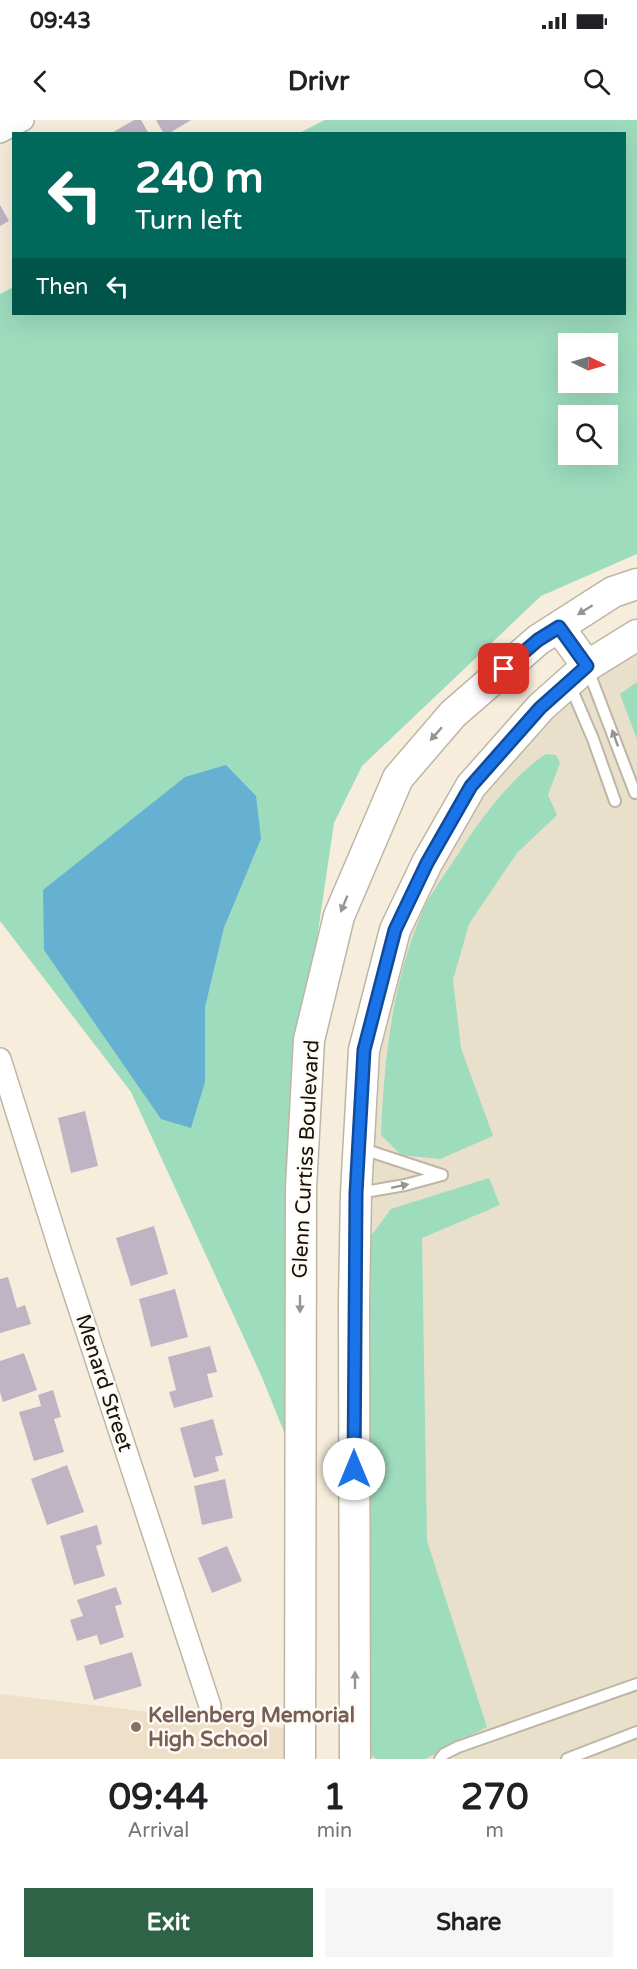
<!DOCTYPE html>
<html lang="en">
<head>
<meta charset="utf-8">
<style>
  :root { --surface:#fff; --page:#f6f6f6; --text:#202124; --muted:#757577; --accent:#2e6348 }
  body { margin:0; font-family:"Varela Round",sans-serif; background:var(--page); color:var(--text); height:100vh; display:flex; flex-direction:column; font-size:22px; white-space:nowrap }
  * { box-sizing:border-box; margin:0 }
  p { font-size:20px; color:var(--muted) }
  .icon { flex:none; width:33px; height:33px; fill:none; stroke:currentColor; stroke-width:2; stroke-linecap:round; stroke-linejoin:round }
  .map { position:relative; height:1639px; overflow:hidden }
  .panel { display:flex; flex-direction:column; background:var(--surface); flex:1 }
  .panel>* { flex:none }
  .top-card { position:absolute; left:12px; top:12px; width:614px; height:183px; border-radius:0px; box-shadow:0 6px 24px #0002; background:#00695c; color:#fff; overflow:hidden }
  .needle { width:39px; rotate:95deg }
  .fabs { position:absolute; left:558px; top:213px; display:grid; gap:12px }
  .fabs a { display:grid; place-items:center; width:60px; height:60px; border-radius:0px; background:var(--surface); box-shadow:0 6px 24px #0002; font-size:30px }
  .pin { position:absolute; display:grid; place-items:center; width:51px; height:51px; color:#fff; margin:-26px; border-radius:12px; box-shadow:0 3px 9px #0006 }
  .me { position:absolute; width:66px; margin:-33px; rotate:0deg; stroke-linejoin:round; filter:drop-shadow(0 0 4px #0008) }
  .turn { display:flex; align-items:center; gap:21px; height:126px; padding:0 24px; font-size:27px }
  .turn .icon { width:78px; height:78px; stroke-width:2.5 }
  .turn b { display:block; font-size:42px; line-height:51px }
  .then { display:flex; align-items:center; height:57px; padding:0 24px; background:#0003; gap:12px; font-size:22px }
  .eta { display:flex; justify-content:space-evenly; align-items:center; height:102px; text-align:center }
  .eta b { font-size:36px; font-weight:700; line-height:42px }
  .button { display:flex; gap:12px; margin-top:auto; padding:12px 24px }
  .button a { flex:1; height:69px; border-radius:0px; background:var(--accent); color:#fff; font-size:24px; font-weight:700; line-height:69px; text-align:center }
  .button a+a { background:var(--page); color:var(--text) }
  .status { display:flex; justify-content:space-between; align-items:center; height:42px; padding:0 30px; background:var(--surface); direction:ltr }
  .status svg { height:16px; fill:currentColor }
  header { display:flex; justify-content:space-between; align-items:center; height:78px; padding:0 24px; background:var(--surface); font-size:27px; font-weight:700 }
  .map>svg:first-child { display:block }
</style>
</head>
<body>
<div class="status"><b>09:43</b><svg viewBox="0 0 49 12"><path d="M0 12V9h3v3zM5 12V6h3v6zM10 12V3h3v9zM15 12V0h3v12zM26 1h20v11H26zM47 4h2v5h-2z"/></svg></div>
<header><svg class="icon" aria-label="back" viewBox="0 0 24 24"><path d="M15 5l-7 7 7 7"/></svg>Drivr<svg class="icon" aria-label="search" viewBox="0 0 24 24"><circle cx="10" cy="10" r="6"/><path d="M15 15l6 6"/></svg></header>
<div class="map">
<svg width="637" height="1639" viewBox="0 0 637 1639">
  <rect width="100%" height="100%" fill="#f7eddc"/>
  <path fill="#e8e0ca" d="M637 521V1639H359L368 937 396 817 479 664 578 559Z"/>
  <path fill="#eedfc8" d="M0 1574 300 1610V1639H0Z"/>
  <g fill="#9edcbe" fill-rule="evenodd">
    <path d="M325 0H637V434L541 476 362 646 334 703 306 893 297 1344 261 1255 131 972 0 801V174L13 167 14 194H624V14L299 13ZM568 224H608V262H568ZM568 296H608V334H568ZM261 719 224 808 205 888V962L44 830Z"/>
    <path d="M637 562V619L620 574Z"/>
    <path d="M546 634 556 635 560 643 548 675 557 695 517 733 469 804 453 860 461 928 493 1016 440 1039 401 1035 381 1015C384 940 392 865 421 795 429 774 452 745 464 725 484 694 516 653 546 634Z"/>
    <path d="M489 1058 500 1085 422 1118 427 1421 487 1607 425 1639H377L363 1630 371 1116 391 1089Z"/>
  </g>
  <path fill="#66b0d1" d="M226 645 256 676 261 719 224 808 205 888V962L191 1008 161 999 44 830 43 770 185 657Z"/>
  <g fill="#bfb4c4">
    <path d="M134 0H141L149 14H110Z"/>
    <path d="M156 0H191L168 14H164Z"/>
    <path d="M0 85 9 101 0 106Z"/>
    <path d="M85 991 98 1046 71 1053 58 998Z"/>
    <path d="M154 1106 168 1154 131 1166 116 1118Z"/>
    <path d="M8 1157 17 1188 25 1185 31 1204 0 1213V1159Z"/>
    <path d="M175 1169 188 1217 151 1227 139 1179Z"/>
    <path d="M210 1226 217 1252 207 1254 213 1277 174 1288 169 1272 176 1270 168 1237Z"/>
    <path d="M24 1233 37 1270 3 1282 0 1272V1241Z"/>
    <path d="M53 1270 61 1297 54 1299 64 1332 34 1341 19 1292 41 1286 38 1275Z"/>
    <path d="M213 1299 223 1335 215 1337 219 1351 194 1358 180 1308Z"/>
    <path d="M67 1345 84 1392 47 1405 31 1359Z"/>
    <path d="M225 1359 233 1398 202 1405 194 1366Z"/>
    <path d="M97 1405 102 1424 96 1426 105 1456 74 1465 60 1416Z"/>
    <path d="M227 1426 242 1461 212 1473 198 1438Z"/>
    <path d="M116 1467 122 1484 115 1486 124 1517 100 1525 97 1515 77 1521 70 1500 83 1496 77 1480Z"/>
    <path d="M132 1532 142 1566 94 1580 84 1546Z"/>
  </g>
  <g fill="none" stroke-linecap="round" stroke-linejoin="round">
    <g stroke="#bfb5a5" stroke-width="14">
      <g id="lane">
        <path d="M587 547 635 673"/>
        <path d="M570 565 593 619 615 681"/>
        <path d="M360 1028 442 1055"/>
        <path d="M359 1073 405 1065 442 1055"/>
        <path d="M440 1639 444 1634 458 1627 637 1564"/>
        <path d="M567 1639 637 1612"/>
      </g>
    </g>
    <g stroke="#bfb5a5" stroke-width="24">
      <g id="street">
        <path d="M0 12 23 0"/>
        <path d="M0 939 61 1133 210 1586"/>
      </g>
    </g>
    <g stroke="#bfb5a5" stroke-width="33">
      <g id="secondary">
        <path d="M559 507 587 546"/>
        <path d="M300 1639 301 1068 309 920 339 796 398 658 453 594 538 520 613 472 637 464"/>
        <path d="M355 1639 354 1181 356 1073 364 930 395 810 427 743 471 666 541 587 587 546 637 515"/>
      </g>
    </g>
    <use href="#lane" stroke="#fff" stroke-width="10"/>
    <use href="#street" stroke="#fff" stroke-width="21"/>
    <use href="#secondary" stroke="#fff" stroke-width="30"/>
  </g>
  <defs><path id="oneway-solid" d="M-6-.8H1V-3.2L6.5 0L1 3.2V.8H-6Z" transform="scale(1.5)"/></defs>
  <g fill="#969592">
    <use href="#oneway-solid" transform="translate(585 490) rotate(148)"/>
    <use href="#oneway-solid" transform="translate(436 614) rotate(131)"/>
    <use href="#oneway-solid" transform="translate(615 618) rotate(-110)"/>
    <use href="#oneway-solid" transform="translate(344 784) rotate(112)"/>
    <use href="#oneway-solid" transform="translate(400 1066) rotate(-12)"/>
    <use href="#oneway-solid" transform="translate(300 1184) rotate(90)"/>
    <use href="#oneway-solid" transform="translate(355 1560) rotate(-90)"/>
  </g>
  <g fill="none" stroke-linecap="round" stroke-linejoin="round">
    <g stroke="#114b97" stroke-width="15">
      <path id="route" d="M354 1349 356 1073 364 930 395 810 427 743 471 666 540 588 587 546 559 507 538 520 504 549"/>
    </g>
    <use href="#route" stroke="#1a73e8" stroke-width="10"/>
  </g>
  <circle fill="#8d6e63" stroke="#fffbf4" stroke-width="2" cx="136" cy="1607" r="6"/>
  <g text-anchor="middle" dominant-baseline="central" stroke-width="5" stroke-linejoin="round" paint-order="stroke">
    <g font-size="21" fill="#16130d" stroke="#fffbf4">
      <text transform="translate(306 1039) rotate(-87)">Glenn Curtiss Boulevard</text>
      <text transform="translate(104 1263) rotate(72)">Menard Street</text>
    </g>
    <g font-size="21" font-weight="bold" fill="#785e54" stroke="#fffbf4" text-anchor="start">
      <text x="148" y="1595">Kellenberg Memorial<tspan x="148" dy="24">High School</tspan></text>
    </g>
  </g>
</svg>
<div class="fabs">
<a><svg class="needle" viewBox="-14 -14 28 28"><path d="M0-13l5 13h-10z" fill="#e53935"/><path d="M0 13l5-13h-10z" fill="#757577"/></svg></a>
<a><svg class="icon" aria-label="search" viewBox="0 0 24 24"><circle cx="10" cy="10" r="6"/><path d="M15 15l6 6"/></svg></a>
</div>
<div class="pin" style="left:504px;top:549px;background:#d93025"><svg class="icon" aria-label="arrive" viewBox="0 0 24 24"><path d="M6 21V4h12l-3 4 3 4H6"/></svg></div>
<svg class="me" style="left:354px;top:1349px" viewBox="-20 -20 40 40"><circle r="19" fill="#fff"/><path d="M0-13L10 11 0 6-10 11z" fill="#1a73e8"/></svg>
<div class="top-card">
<div class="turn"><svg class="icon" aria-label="left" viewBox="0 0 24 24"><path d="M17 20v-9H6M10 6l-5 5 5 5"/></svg><div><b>240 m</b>Turn left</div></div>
<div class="then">Then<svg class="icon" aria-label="left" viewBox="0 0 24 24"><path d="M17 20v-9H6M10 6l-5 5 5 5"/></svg></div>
</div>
</div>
<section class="panel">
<div class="eta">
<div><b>09:44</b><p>Arrival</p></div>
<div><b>1</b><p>min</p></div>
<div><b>270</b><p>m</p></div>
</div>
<div class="button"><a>Exit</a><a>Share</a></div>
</section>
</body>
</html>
